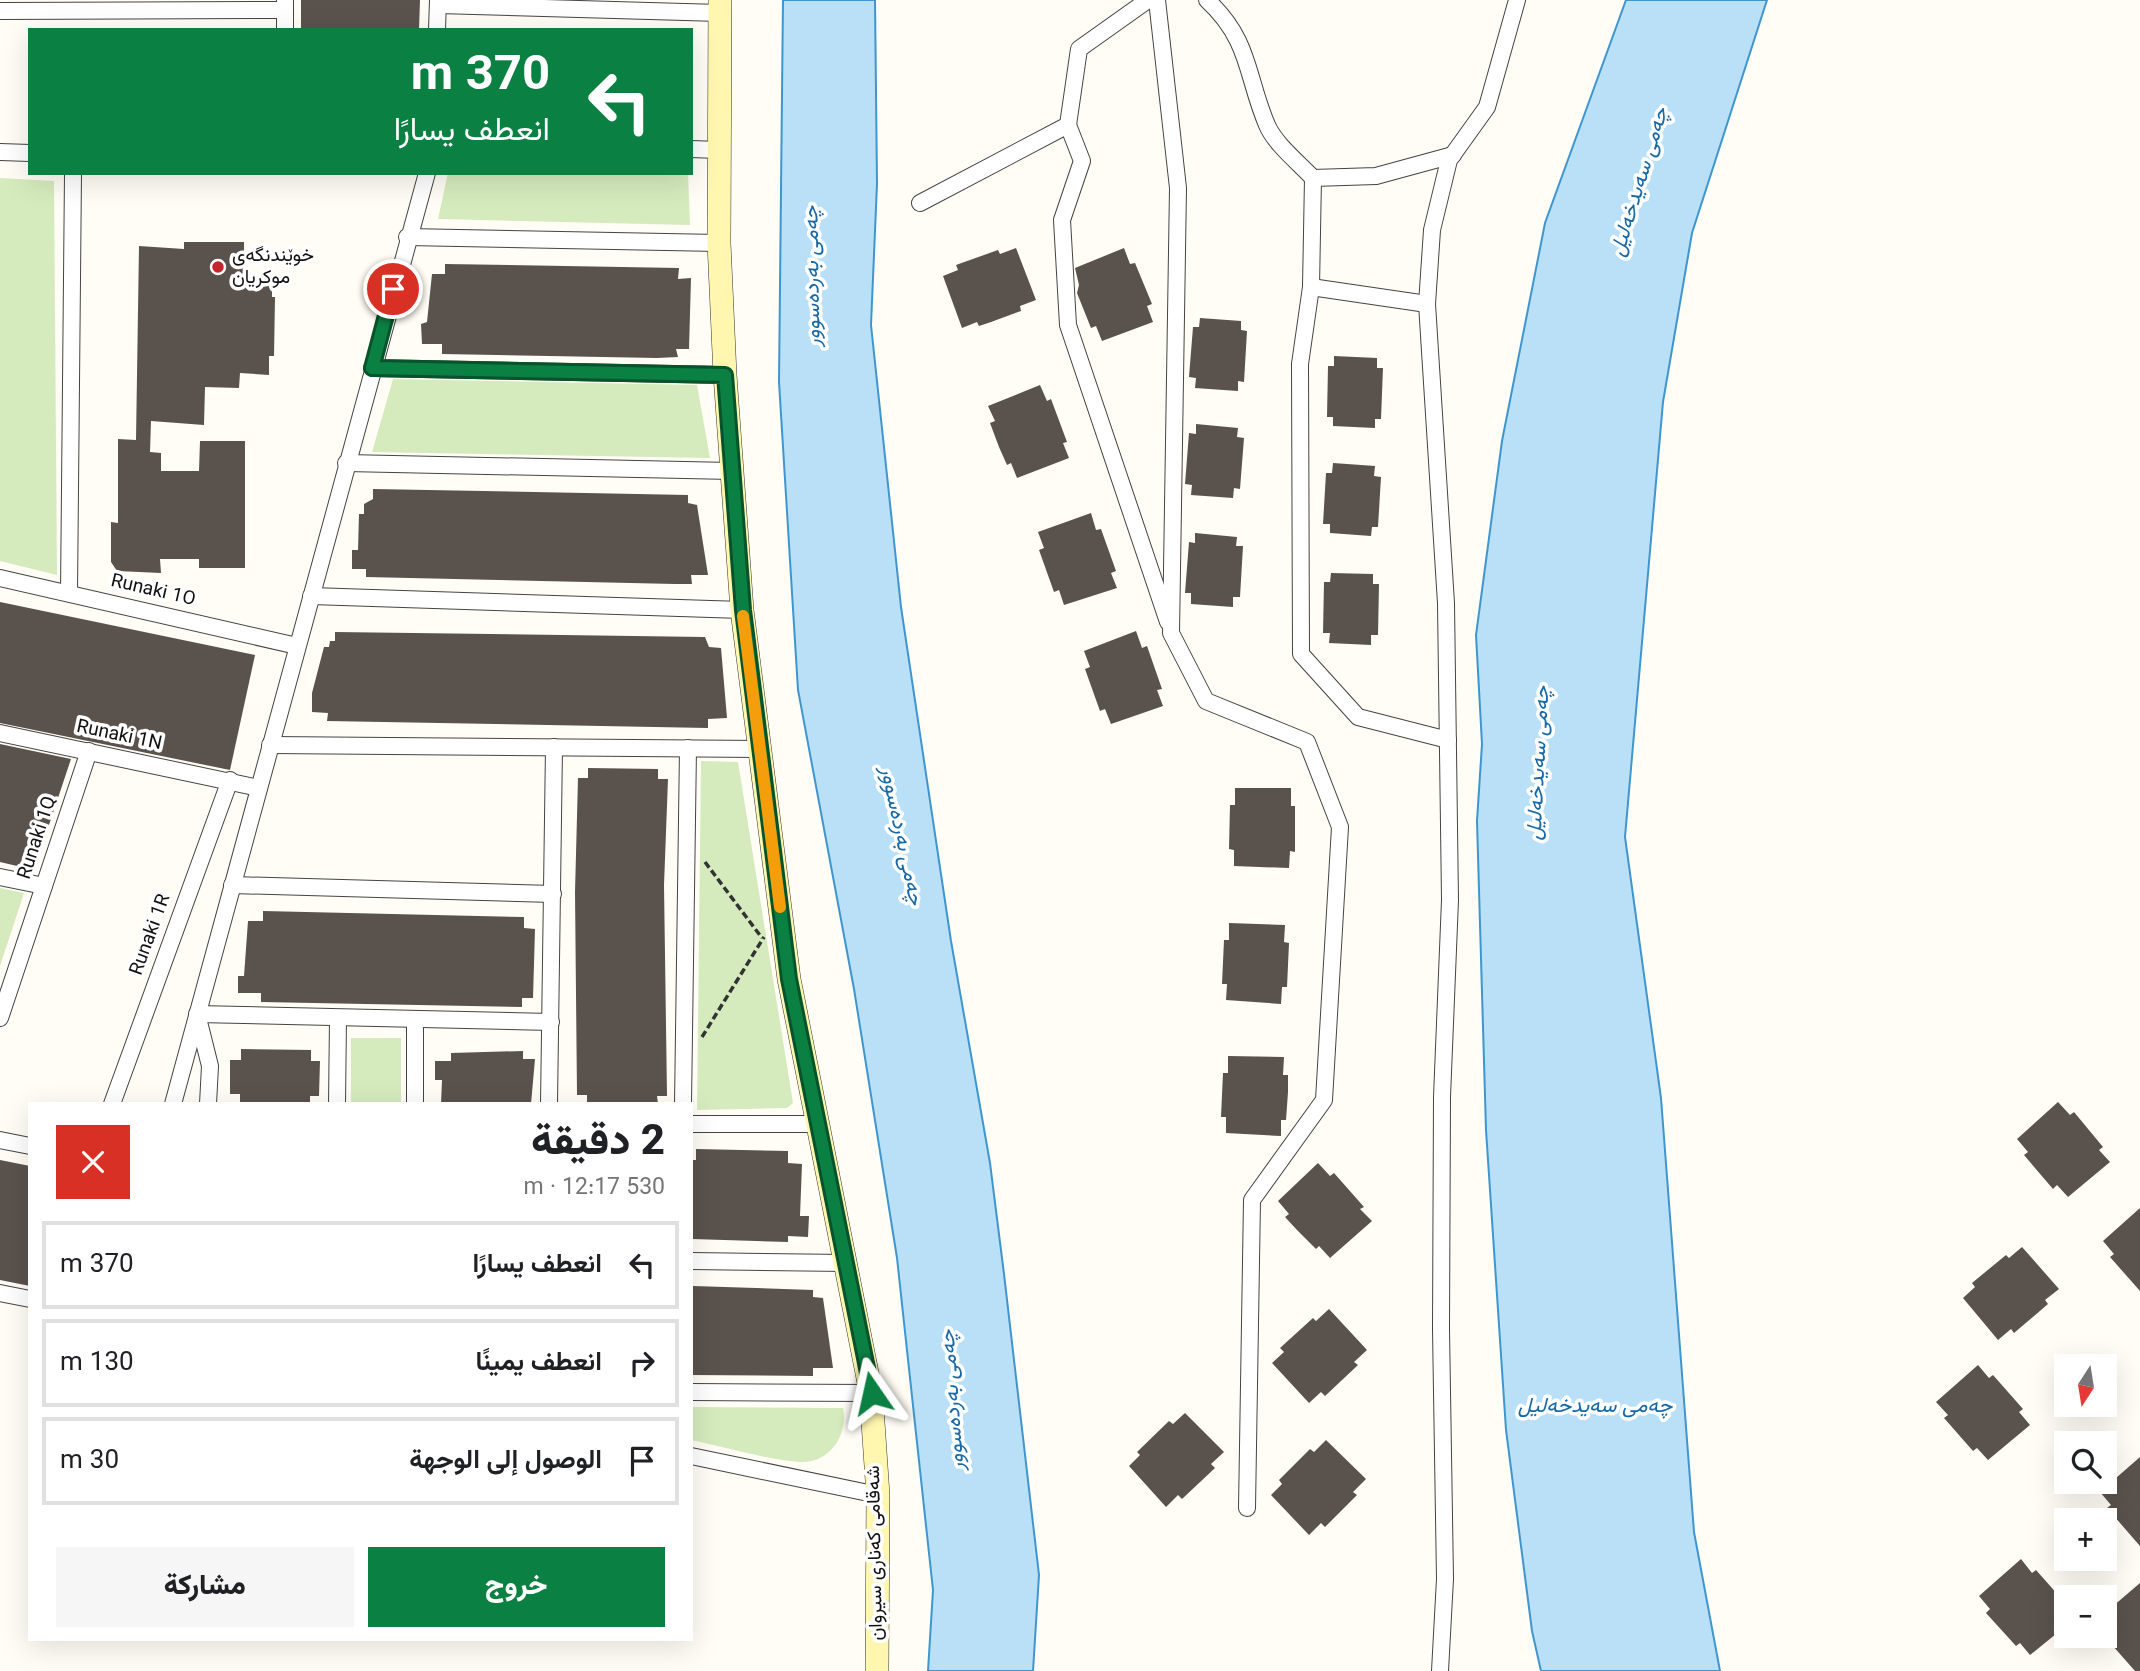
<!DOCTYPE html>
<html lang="ar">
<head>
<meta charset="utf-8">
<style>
  :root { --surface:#fff; --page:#f6f6f6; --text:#202124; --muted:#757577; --line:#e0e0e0; --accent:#0b8043 }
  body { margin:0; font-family:Georgia,Vazirmatn,serif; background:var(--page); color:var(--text); direction:rtl; height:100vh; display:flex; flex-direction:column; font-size:26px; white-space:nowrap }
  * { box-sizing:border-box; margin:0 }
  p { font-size:23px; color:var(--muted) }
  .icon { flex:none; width:38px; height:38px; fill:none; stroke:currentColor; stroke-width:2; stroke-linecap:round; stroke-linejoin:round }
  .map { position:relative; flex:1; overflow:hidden; direction:ltr }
  .drawer { position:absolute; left:28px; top:1102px; width:665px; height:539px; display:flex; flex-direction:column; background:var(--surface); border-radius:0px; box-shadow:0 7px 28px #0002; direction:rtl }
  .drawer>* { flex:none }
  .top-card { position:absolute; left:28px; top:28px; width:665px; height:147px; border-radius:0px; box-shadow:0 7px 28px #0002; direction:rtl; background:#0b8043; color:#fff; overflow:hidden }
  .needle { width:46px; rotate:192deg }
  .controls { position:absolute; left:2054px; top:1354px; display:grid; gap:14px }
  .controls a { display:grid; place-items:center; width:63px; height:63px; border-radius:0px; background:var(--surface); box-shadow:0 7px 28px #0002; font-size:35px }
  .pin { position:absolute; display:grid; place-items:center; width:60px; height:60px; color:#fff; margin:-30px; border:4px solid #fff; border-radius:50%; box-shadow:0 2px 7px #0007 }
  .me { position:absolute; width:77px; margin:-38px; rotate:349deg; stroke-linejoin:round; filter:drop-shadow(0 0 5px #0008) }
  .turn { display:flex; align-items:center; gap:24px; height:147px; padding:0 28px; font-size:32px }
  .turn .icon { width:91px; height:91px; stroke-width:2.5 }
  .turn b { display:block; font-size:49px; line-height:60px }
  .round { display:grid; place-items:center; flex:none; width:74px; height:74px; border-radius:0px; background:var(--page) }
  .headline { display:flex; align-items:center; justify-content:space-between; height:119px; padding:0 28px }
  h1 { font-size:42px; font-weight:800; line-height:52px }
  .cta { display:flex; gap:14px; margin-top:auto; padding:14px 28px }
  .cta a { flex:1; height:80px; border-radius:0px; background:var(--accent); color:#fff; font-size:28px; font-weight:800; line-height:80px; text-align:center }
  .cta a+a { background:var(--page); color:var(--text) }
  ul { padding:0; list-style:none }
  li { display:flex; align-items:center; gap:21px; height:88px; margin:0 14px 10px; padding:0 14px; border:4px solid var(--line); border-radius:0px }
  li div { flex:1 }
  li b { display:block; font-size:26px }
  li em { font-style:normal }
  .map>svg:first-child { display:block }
</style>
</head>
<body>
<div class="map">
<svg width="2140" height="1671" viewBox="0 0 2140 1671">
  <rect width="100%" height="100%" fill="#fffdf5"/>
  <g fill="#d5ebbd">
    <path d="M448 173H688L690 225 438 219Z"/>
    <path d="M0 178 54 181 57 575 0 561Z"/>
    <path d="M393 379 697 385 710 458 372 452Z"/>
    <path d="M701 761 738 762 793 1103 787 1108 697 1110Z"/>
    <path d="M0 888 24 893 0 966Z"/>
    <rect x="351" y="1038" width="50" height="66"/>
    <path d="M691 1407 843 1408C848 1433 832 1461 804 1462 776 1462 721 1446 691 1440Z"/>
  </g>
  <g fill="#b9e0f7" stroke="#3f96cf" stroke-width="2">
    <path d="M783 0H875L877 184 871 325 901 607 951 941 990 1163 1004 1274 1039 1575 1033 1671H928L933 1590 897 1258 854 989 798 690 779 382Z"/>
    <path d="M1626 0H1767L1692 233 1663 402 1625 837 1661 1098 1694 1532 1720 1671H1541L1532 1631 1506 1430 1486 1130 1477 821 1482 744 1476 635 1502 441 1545 223Z"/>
  </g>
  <g fill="#5a524d">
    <path d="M301 0H420L419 30H301Z"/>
    <path d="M184 242H244V277L272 279V297H275L274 356H269V375L240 373 239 388 205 387 204 425 151 421 150 452 161 453V471H199L200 441H245V568H199V559H160L161 573 117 571 111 562V522L118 523V439L136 440 139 246 184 249Z"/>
    <path d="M1016 248 1036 300 1020 306 1021 311 991 322 979 326 977 322 962 328 943 276 958 270 956 265 998 250 1000 254Z"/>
    <path d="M1124 248 1130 264 1135 263 1152 304 1147 306 1153 322 1102 341 1096 326 1091 328 1077 293 1079 285 1075 268Z"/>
    <path d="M445 264 679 268 678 279 691 278 689 349H676L678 357 657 358 442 354V344H422L421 324 427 322 432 274H445Z"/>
    <path d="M1200 318 1241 321V330L1247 331 1244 382 1238 381V391L1195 388 1196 378 1189 377 1193 327H1199Z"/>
    <path d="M1334 356 1377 358V368H1383L1381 419H1375V428L1333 426V417H1327L1328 366H1334Z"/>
    <path d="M1040 385 1047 401 1051 399 1067 442 1063 443 1069 458 1017 478 1011 463 1007 465 999 447 990 423 995 421 988 406Z"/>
    <path d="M1196 424 1238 428 1237 437 1244 438 1240 489 1234 488 1233 498 1191 495 1192 485 1185 484 1189 433 1196 434Z"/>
    <path d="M1333 463 1375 466 1374 476 1381 477 1378 527H1372L1371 536 1330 533V524H1323L1326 473H1332Z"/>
    <path d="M373 489 688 495V503L697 505 708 575H691L692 584H675L366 577V569H352V550H358L359 514H364V504L373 499Z"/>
    <path d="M1091 513 1096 530 1101 529 1116 571 1111 573 1117 588 1064 605 1059 590 1054 592 1039 550 1044 548 1038 532Z"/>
    <path d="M1195 533 1237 537 1236 546H1243L1240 597H1233V607L1191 604V593H1185L1189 542 1195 543Z"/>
    <path d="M1331 573 1373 574V584H1379L1378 635H1371V645L1329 643 1330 633H1323L1324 582H1330Z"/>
    <path d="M0 602 255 655 230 770 0 723Z"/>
    <path d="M1136 631 1142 648 1147 646 1162 689 1157 690 1163 706 1111 724 1105 709 1100 711 1085 669 1090 667 1084 651Z"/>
    <path d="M335 632 705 637 709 647 721 648 727 718 708 719V728L327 721 328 713 312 712V693L324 647H329L330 641H335Z"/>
    <path d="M0 744 71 759 34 870 0 862Z"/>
    <path d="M588 768 658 769V779H668L664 885 667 1096H657L658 1104H587V1095H577L575 892 578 778H588Z"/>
    <path d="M1235 788H1291V806H1295V852L1290 851 1289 868 1234 866V850L1229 849 1230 805H1235Z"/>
    <path d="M263 911 524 917V928L535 929 533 998H522V1007L261 1002V993H238V976H244L248 921H263Z"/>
    <path d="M1229 923 1285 925 1284 942 1289 943 1287 987H1282L1281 1004 1226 1000 1227 984H1222L1224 940H1229Z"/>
    <path d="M241 1049 311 1050V1061H320L319 1096H310V1104H240V1094H230V1060H241Z"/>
    <path d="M523 1051V1059H535L531 1104H441L442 1080H435V1061H451V1053Z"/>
    <path d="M1228 1056 1284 1057 1283 1075H1288V1092L1286 1120H1281V1136L1226 1133V1117H1221L1223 1073H1228Z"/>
    <path d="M2058 1102 2070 1115 2074 1112 2103 1147 2099 1150 2110 1162 2068 1197 2057 1185 2053 1189 2024 1155 2028 1152 2017 1139Z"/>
    <path d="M696 1149 788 1151V1163L802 1164 800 1216H809L808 1237 788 1236V1242L692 1239 691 1160H696Z"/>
    <path d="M0 1160 30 1166V1286L0 1280Z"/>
    <path d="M1318 1163 1330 1176 1334 1173 1364 1207 1360 1209 1372 1221 1330 1258 1319 1246 1316 1249 1297 1230 1285 1217 1289 1214 1278 1201Z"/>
    <path d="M2140 1208V1291L2110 1257 2114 1254 2103 1241Z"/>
    <path d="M2022 1247 2059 1289 2045 1300 2048 1304 2014 1333 2011 1329 1998 1340 1963 1298 1975 1287 1972 1283 2006 1255 2009 1258Z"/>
    <path d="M693 1286 813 1290V1297L823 1298 833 1368H813V1376L691 1375Z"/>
    <path d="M1329 1309 1367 1350 1354 1362 1358 1365 1325 1396 1321 1392 1309 1403 1272 1363 1284 1352 1280 1348 1313 1318 1316 1321Z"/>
    <path d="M1978 1365 1989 1378 1993 1375 2023 1409 2019 1412 2030 1425 1988 1460 1977 1448 1973 1451 1944 1418 1948 1415 1936 1402Z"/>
    <path d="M1185 1413 1224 1452 1211 1464 1215 1468 1182 1499 1178 1495 1166 1507 1129 1466 1140 1455 1137 1452 1169 1421 1173 1424Z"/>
    <path d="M1326 1440 1366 1479 1353 1492 1357 1495 1325 1527 1321 1523 1309 1535 1271 1495 1282 1484 1279 1480 1310 1449 1314 1452Z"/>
    <path d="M2140 1457V1546L2107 1508 2111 1505 2100 1492Z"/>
    <path d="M2021 1559 2032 1573 2036 1570 2067 1605V1625L2030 1655 2020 1643 2016 1646 1986 1613 1990 1609 1979 1596Z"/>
    <path d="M2140 1583V1671H2135L2105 1637V1613Z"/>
  </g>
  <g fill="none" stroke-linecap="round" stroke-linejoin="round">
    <g stroke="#444" stroke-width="18">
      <g id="street">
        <path d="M1157 0 1178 188 1171 633 1206 701 1307 742 1340 827 1324 1100 1252 1200 1247 1508"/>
        <path d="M1207 0C1251 41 1246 76 1267 125 1275 144 1299 163 1313 178L1376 176 1453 155"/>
        <path d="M285 1V30"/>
        <path d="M438 5 720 13"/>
        <path d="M0 11 285 10"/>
        <path d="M437 30 438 0"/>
        <path d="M1068 125 1082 161 1062 220 1068 325 1168 622"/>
        <path d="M691 149 718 150"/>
        <path d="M0 152 30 153"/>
        <path d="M1313 178 1311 287 1300 364 1301 654 1358 717 1448 740"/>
        <path d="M920 203 1068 125 1079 49 1148 0"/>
        <path d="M407 237 719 243"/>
        <path d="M1311 287 1427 304"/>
        <path d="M372 368 725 375"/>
        <path d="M346 463 732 471"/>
        <path d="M0 578 297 646"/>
        <path d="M69 593 73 173"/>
        <path d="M311 596 742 610"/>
        <path d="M0 733 259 788"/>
        <path d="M270 745 760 749"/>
        <path d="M0 877 44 886"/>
        <path d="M232 885 553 894"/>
        <path d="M0 1018 89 751"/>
        <path d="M112 1104 230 780"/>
        <path d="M173 1104 427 173"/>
        <path d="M208 1104 210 1066 197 1014 551 1022"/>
        <path d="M337 1104 338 1018"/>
        <path d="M415 1104V1019"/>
        <path d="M549 1104 554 747"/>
        <path d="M683 1104 688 748"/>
        <path d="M691 1124H818"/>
        <path d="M0 1140 30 1146"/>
        <path d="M691 1261 847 1263"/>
        <path d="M0 1293 30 1299"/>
        <path d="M691 1392 871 1393"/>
        <path d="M691 1456 878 1495"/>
        <path d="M1440 1671 1445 1579 1441 1329 1442 1097 1450 900 1446 603 1427 304 1432 230 1449 160 1487 107 1517 0"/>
      </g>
    </g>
    <g stroke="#333" stroke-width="24">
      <path id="secondary" d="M720 0 719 243 725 375 742 610 789 979 871 1393 878 1495 877 1671"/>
    </g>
    <g stroke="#333" stroke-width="3.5" stroke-dasharray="7 3.5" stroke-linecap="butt">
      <path d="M705 862 762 938"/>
      <path d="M702 1037 764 937"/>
    </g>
    <use href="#street" stroke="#fff" stroke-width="16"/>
    <use href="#secondary" stroke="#fff6b0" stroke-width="23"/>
  </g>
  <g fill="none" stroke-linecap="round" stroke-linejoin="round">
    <g stroke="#07532c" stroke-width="18">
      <path id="route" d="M393 289 372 368 725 375 743 610 789 979 872 1393"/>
    </g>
    <use href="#route" stroke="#0b8043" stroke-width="12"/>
    <path stroke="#f59e0b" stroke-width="12" d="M743 616 780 907"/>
  </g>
  <circle fill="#c4262e" stroke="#fff" stroke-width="2.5" cx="218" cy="267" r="7"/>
  <g text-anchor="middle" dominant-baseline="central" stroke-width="7" stroke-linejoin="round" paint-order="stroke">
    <g font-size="19" fill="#111" stroke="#fff" text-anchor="start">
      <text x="232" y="256">خوێندنگەی<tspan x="232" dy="22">موکریان</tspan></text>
    </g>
    <g font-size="19" fill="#111" stroke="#fff">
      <text transform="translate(153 591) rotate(13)">Runaki 1O</text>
      <text transform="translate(119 736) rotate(12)">Runaki 1N</text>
      <text transform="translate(38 838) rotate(-72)">Runaki 1Q</text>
      <text transform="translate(151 935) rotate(-70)">Runaki 1R</text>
      <text transform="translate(876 1553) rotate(-91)">شەقامی کەناری سیروان</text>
    </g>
    <g font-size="21" font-style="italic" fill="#1768a6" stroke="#fff">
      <text transform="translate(1640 182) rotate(-73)">چەمی سەیدخەلیل</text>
      <text transform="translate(813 276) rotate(-91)">چەمی بەردەسوور</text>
      <text transform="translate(1539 763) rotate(-87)">چەمی سەیدخەلیل</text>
      <text transform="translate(901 836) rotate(78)">چەمی بەردەسوور</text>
      <text transform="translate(953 1400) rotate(-94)">چەمی بەردەسوور</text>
      <text x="1595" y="1406">چەمی سەیدخەلیل</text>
    </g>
  </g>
</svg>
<div class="controls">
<a><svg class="needle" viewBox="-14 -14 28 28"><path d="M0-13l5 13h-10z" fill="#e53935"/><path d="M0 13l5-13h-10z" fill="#757577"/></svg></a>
<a><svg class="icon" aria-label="search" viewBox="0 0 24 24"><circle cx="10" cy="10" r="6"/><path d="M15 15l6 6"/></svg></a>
<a>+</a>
<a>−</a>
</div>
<div class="pin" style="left:393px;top:289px;background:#d93025"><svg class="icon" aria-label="arrive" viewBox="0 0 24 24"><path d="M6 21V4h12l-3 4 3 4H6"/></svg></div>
<svg class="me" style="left:872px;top:1393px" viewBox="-20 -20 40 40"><path d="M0-17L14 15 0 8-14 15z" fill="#0b8043" stroke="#fff" stroke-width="4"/></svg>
<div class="top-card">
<div class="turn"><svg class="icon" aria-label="left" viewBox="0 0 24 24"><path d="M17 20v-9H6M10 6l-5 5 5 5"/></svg><div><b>370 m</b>انعطف يسارًا</div></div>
</div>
<section class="drawer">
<div class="headline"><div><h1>2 دقيقة</h1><p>530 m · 12:17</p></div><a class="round" style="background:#d93025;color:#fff"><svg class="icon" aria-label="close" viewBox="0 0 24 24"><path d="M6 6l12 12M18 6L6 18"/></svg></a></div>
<ul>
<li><svg class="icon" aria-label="left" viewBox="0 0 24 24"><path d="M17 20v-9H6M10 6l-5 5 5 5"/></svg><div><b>انعطف يسارًا</b></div><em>370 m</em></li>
<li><svg class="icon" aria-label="right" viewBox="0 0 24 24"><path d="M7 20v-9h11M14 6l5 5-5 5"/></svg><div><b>انعطف يمينًا</b></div><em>130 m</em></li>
<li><svg class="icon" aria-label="arrive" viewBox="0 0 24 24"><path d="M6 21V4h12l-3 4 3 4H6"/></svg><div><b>الوصول إلى الوجهة</b></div><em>30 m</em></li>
</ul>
<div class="cta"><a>خروج</a><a>مشاركة</a></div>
</section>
</div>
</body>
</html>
